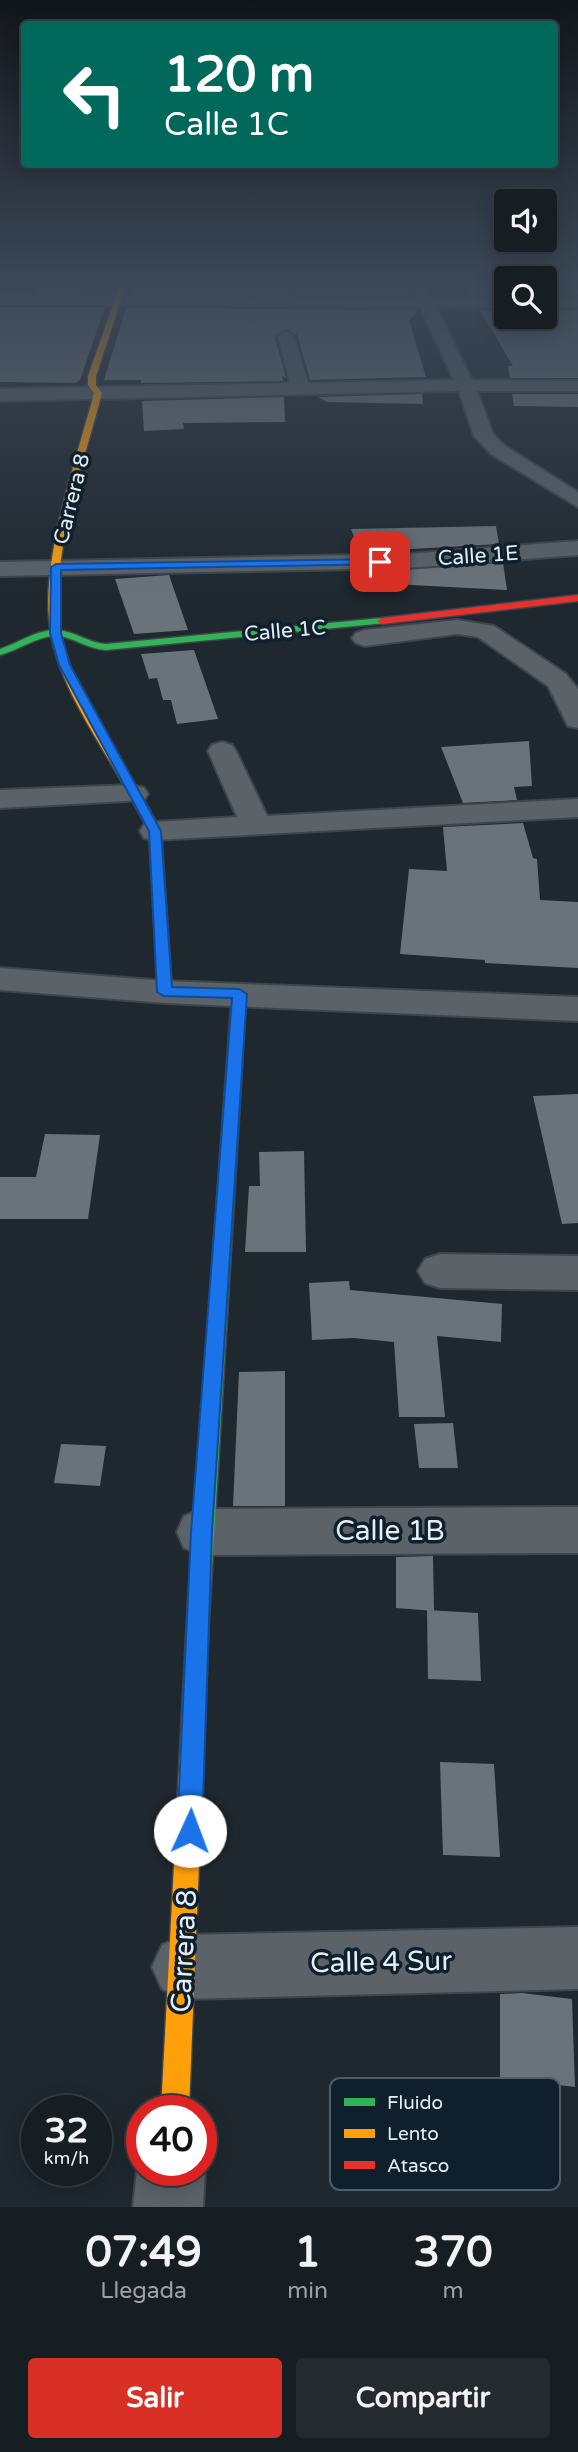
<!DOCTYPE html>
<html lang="es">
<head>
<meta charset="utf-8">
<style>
  :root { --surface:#171e23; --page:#242b30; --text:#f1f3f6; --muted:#9ea2a6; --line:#363c41; --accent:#d93025 }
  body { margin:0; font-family:"Varela Round",sans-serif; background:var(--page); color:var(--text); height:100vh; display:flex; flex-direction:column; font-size:26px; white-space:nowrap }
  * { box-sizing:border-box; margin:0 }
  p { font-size:23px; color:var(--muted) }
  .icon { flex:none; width:38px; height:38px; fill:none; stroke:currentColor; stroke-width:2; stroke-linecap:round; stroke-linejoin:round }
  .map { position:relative; height:2207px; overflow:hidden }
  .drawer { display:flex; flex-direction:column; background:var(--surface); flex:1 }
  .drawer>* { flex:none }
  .hud { position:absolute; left:21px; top:21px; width:537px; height:147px; border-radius:7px; box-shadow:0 4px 18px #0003,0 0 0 2px var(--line); background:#00695c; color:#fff; overflow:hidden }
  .fabs { position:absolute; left:494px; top:189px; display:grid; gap:14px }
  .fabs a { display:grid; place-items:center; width:63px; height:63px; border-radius:7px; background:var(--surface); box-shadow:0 4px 18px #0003,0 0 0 2px var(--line); font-size:35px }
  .speed { position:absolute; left:21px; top:2095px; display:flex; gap:14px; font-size:35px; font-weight:700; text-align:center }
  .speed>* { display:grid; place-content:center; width:91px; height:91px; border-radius:50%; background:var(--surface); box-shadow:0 4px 18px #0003,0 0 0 2px var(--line); line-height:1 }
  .speed small { font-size:18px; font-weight:400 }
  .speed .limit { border:10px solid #d22; background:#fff; color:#111 }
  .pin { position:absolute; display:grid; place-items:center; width:60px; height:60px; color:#fff; margin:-30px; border-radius:14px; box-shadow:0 4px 10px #0006 }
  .me { position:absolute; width:77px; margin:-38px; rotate:2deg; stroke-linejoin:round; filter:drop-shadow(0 0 5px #0008) }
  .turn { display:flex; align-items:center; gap:24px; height:147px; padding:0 28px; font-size:32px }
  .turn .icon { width:91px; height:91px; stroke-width:2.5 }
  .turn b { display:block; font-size:49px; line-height:60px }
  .eta { display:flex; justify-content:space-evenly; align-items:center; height:119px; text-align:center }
  .eta b { font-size:42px; font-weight:700; line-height:49px }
  .action { display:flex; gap:14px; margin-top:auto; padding:14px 28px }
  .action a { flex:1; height:80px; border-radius:7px; background:var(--accent); color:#fff; font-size:28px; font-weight:700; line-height:80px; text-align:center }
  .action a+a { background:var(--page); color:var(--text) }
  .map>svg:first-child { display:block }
</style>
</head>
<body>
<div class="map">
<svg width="578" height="2207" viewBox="0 0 578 2207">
  <rect width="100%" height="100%" fill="#1f282f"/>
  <g fill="#6b737a">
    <path d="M40 285H113L111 292H35Z"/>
    <path d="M133 285 297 289 298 286 408 287 411 295 131 293Z"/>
    <path d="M465 285H506V295H471Z"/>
    <path d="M544 285H578V294L544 295Z"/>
    <path d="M0 307H105L80 380 75 383 0 382Z"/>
    <path d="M126 308 418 310 409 320 426 377 310 380 297 335 285 329 275 337 286 378 282 376 283 381 141 383V380H104Z"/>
    <path d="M480 310 506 311V317H544V311L578 310V378H510L508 366H513Z"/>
    <path d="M422 394 423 404 327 402 318 397Z"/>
    <path d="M512 394H578V407L514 406Z"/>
    <path d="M284 397 285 422 183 423 184 429 144 431 142 401Z"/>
    <path d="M496 526 499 544 360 552 351 529Z"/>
    <path d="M503 563 507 590 373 583 368 571Z"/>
    <path d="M169 575 188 630 134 634 115 579Z"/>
    <path d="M194 650 218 719 177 724 171 700H163L157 678 149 679 141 654Z"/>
    <path d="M529 741 532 786 514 787 517 800 463 803 441 747Z"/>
    <path d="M523 823 533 858 537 859 540 900 578 902V968L485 963V960L400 954 409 869 447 871 443 827Z"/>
    <path d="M578 1094V1223L562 1224 533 1096Z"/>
    <path d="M45 1134 100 1135 88 1219H0V1177H36Z"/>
    <path d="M304 1151 306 1252H245L249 1186H260L259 1152Z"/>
    <path d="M349 1281 350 1290 502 1304 501 1342 437 1336 445 1417H399L394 1342 354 1338 312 1340 309 1283Z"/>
    <path d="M285 1371V1506H233L239 1372Z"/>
    <path d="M453 1423 458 1468H419L414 1424Z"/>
    <path d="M61 1444 106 1446 100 1486 54 1483Z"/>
    <path d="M433 1556 434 1611 396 1608V1557Z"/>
    <path d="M427 1610 478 1613 481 1681 428 1679Z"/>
    <path d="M440 1762 494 1764 500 1857 443 1855Z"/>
    <path d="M522 1993 572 1999 575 2087 500 2078V1994Z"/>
  </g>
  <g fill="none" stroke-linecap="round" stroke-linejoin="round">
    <g stroke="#3e454c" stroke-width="4">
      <g id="street">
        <path d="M410 285H424L431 298H506V308L436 307 472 380 578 381V391H477L493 434 505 446 578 492V507L491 454 474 436 459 391 0 401V389L290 383 278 336 286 331 294 336 308 383 454 380 420 307 0 304V294L415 298Z"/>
        <path d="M578 297V307L544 308V298Z"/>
        <path d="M578 541V555L407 568 0 576V562L407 554Z"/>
        <path d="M457 620 494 626 566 674 578 689V728L568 726 548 686 478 637 457 634 365 646 356 643 352 638 356 633 365 630Z"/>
        <path d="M222 742 232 745 236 751 267 816 578 799V817L155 840 144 838 140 831 144 824 155 822 237 817 208 751 212 745Z"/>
        <path d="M133 785 144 788 148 794 144 800 0 808V790Z"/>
        <path d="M0 968 165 981 578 997V1021L165 1003 0 990Z"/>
        <path d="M440 1254 578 1256V1290L440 1288 425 1283 418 1271 425 1259Z"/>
        <path d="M578 1507V1553L202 1555 184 1548 177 1532 184 1516 202 1509Z"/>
        <path d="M578 1927V1989L184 1999 162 1989 152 1967 162 1945 184 1935Z"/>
        <path d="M142 2158V2170H201V2160L205 2170 203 2207H133L137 2170Z"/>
      </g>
    </g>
    <g stroke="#3e454c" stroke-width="3">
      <g id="fast">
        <path d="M382 618 387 621 386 623 106 650C87 649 73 637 58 636 39 635 19 650 0 655V649C20 643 41 626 64 631 79 634 90 643 106 644Z"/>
        <path d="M134 789 140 793 161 831 172 992 165 997 158 992 149 831 128 793Z"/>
        <path d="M231 1111 239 1117 209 1619 206 1626 198 1629 190 1626 187 1619 223 1117Z"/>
      </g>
    </g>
    <g stroke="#3e454c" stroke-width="3">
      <g id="slow">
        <path d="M120 285H126L96 376V385L102 393C84 463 47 564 61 635 72 689 113 745 140 793L134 797 128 793C102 745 60 688 51 634 38 563 76 463 94 393L88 385V376Z"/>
        <path d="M198 1609 206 1612 209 1619 189 2110H161L187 1619 190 1612Z"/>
      </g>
    </g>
    <g stroke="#3e454c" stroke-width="3">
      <g id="jam">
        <path d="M578 595V601L382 624 377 621 382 618Z"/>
        <path d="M239 989 246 994 239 1117 231 1123 223 1117 232 994Z"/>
      </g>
    </g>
    <use href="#street" fill="#5b6369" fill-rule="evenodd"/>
    <use href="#fast" fill="#30b455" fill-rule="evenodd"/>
    <use href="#slow" fill="#ff9f0a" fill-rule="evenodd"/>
    <use href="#jam" fill="#e5322d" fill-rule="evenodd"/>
  </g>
  <linearGradient id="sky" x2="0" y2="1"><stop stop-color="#11161a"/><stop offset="0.48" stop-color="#3c4858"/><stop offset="1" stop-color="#3c4858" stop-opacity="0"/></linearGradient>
  <rect width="578" height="594" fill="url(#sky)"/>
  <path fill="#1a73e8" stroke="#114b97" stroke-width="2" d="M380 559 383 564 61 570V633L70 665 161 831 172 987 239 989 247 994 212 1532 202 1831 198 1840 190 1843 181 1840 177 1831 191 1532 232 998 164 996 157 992 149 831 59 665 50 633 51 567 56 564Z"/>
  <g text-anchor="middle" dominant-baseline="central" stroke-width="7" stroke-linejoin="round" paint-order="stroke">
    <g font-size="21" fill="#e4eef7" stroke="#0f1f2c">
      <text transform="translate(72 499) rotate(-76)">Carrera 8</text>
      <text transform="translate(478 556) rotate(-4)">Calle 1E</text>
      <text transform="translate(285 631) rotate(-5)">Calle 1C</text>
    </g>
    <g font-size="28" fill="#e4eef7" stroke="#0f1f2c">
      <text x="390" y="1531">Calle 1B</text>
      <text transform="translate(184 1951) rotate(-87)">Carrera 8</text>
      <text transform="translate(381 1962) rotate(-1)">Calle 4 Sur</text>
    </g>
  </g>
  <rect x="330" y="2078" width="230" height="112" rx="10" fill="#0f1f2c" stroke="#4f5d69" stroke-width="2"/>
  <rect x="344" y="2098" width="31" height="8" fill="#30b455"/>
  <rect x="344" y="2129" width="31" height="9" fill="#ff9f0a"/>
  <rect x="344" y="2161" width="31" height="8" fill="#e5322d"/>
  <g font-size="19" fill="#e4eef7">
    <text x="387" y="2109">Fluido</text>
    <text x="387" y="2140">Lento</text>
    <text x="387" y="2172">Atasco</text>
  </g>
</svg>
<div class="fabs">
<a><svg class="icon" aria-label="sound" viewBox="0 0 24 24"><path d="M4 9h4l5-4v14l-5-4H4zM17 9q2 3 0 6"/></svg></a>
<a><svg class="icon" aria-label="search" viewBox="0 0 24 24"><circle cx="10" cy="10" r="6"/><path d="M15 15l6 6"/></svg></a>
</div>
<div class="speed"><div>32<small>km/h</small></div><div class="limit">40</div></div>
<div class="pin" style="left:380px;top:562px;background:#d93025"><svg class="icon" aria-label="arrive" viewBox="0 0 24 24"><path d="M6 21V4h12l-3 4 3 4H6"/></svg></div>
<svg class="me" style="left:190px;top:1831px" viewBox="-20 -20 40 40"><circle r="19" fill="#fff"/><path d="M0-13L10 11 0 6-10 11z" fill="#1a73e8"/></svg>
<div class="hud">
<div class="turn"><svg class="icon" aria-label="left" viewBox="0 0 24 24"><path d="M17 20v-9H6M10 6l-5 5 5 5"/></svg><div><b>120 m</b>Calle 1C</div></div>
</div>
</div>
<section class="drawer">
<div class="eta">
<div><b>07:49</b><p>Llegada</p></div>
<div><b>1</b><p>min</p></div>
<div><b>370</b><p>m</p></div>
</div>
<div class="action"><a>Salir</a><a>Compartir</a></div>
</section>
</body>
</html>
